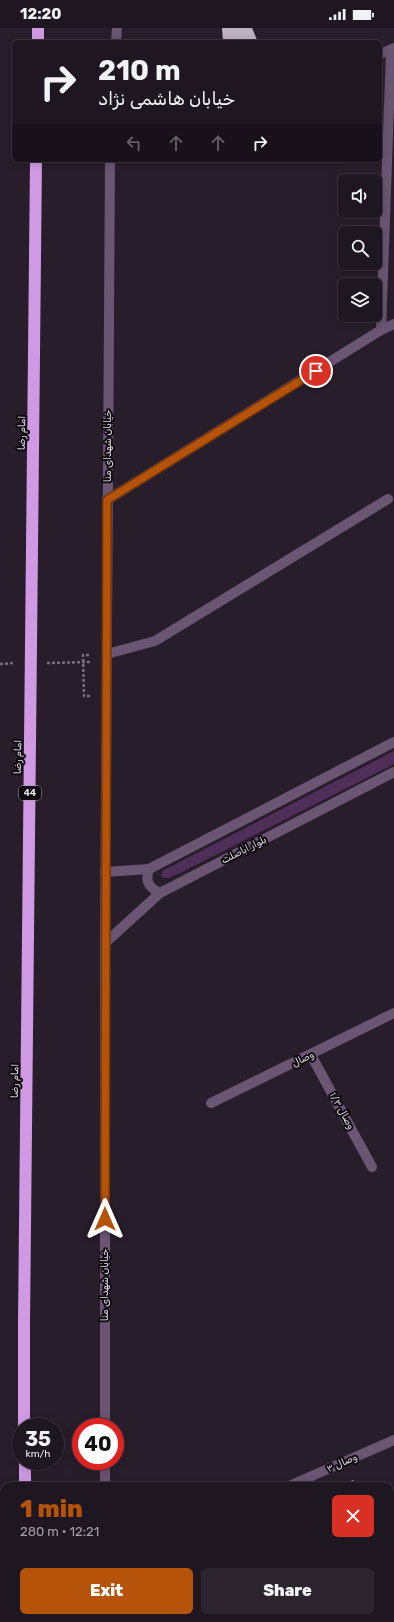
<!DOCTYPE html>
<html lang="en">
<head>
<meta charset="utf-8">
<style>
  :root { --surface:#1e1620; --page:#2b232d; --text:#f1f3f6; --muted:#a19fa5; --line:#3c353e; --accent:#b45309 }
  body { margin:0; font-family:Rubik,"Noto Sans Arabic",sans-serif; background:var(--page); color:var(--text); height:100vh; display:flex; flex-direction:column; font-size:15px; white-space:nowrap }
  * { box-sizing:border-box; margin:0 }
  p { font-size:13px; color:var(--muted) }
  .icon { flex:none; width:22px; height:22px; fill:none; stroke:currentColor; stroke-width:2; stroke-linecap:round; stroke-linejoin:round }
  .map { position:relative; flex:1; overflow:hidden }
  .drawer { position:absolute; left:0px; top:1454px; width:394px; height:140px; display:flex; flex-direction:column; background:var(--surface); border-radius:12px 12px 0 0; box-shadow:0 2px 10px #0003,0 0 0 1px var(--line) }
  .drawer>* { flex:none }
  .top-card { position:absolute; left:12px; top:12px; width:370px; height:122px; border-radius:6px; box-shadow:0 2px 10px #0003,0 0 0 1px var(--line); background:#1e1620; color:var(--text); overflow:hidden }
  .tools { position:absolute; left:338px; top:146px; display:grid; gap:8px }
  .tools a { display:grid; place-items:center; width:44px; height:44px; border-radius:6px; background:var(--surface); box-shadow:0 2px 10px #0003,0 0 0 1px var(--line); font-size:20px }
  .speed { position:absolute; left:12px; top:1390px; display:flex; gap:8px; font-size:20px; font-weight:700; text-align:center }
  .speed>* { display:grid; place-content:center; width:52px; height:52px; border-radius:50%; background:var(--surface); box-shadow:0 2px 10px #0003,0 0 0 1px var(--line); line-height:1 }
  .speed small { font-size:10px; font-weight:400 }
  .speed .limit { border:6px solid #d22; background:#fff; color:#111 }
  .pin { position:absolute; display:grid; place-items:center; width:34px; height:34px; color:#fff; margin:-17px; border:2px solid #fff; border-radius:50%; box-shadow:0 1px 4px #0007 }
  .me { position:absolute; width:44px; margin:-22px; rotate:0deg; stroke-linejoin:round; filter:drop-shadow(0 0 3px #0008) }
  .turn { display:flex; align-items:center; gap:14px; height:84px; padding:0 20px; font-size:18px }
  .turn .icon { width:52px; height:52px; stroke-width:2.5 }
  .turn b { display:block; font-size:28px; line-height:34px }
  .lanes { display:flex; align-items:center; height:38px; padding:0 20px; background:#0003; justify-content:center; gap:20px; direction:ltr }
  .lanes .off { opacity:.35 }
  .round { display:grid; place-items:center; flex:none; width:42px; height:42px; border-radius:6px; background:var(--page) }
  .headline { display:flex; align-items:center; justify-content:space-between; height:68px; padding:0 20px }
  h1 { font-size:24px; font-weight:800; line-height:30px; color:var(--accent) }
  .cta { display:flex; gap:8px; margin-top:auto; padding:8px 20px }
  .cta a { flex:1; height:46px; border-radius:6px; background:var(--accent); color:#fff; font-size:16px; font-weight:800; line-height:46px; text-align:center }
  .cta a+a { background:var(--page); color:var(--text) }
  .status { display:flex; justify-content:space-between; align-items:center; height:28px; padding:0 20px; background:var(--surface); direction:ltr }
  .status svg { height:11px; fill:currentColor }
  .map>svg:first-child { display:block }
</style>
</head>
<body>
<div class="status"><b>12:20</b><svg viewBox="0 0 49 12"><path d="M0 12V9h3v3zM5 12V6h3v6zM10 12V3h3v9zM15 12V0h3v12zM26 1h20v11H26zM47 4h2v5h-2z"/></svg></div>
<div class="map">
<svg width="394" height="1594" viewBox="0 0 394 1594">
  <rect width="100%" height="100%" fill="#281e2b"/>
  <path fill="#4f2f5a" d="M394 723V736L184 843 169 850H164L161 848 162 844 166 841Z"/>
  <g fill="#bdb1c2">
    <path d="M222 0H252L258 14H223Z"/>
    <path d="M353 1452 356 1458H339Z"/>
    <path d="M394 1510V1591L388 1594H363L361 1590H390V1512Z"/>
  </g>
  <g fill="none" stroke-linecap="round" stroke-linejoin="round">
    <g stroke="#776e79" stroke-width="2.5" stroke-dasharray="3 2" stroke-linecap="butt">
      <path d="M47 635 90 634"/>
      <path d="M0 636 14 635"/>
      <path d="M90 668H84L83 627H91"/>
    </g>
    <g stroke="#6a5572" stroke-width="10">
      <path d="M116 14 117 0"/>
      <path d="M380 26 394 20"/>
      <path d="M381 302 391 22"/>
      <path d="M107 472 381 302 394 296"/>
      <path d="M107 626 155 613 388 471"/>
      <path d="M149 841C145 853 148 859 160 865"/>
      <path d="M105 844 149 841 394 714"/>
      <path d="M105 915 160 865 394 744"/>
      <path d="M311 1027 372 1139"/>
      <path d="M211 1075 394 985"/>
      <path d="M105 1399V915L110 132"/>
      <path d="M105 1433V1458"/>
      <path d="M289 1458 394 1412"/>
      <path d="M104 1594V1590"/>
    </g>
    <g stroke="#cf99e3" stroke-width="12">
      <path d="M38 14V0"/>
      <path d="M24 1399V1295L36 132"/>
      <path d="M25 1433V1458"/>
      <path d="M25 1590V1594"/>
    </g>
  </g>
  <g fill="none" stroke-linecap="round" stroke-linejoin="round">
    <g stroke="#753606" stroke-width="10">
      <path id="route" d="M105 1191 107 472 316 343"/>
    </g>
    <use href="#route" stroke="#b45309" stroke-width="7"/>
  </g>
  <g text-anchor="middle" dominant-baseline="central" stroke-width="4" stroke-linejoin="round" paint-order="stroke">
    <rect fill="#0e0a10" stroke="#a39da5" stroke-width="1" x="19" y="758" width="22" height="14" rx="3"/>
    <g font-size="9" font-weight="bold" fill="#e3dce5">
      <text x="30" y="765">44</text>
    </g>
    <g font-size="10" fill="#e3dce5" stroke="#0e0a10">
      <text transform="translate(22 405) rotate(-89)">امام رضا</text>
      <text transform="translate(108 418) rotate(-90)">خیابان شهدای منا</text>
      <text transform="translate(18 729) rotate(-89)">امام رضا</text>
      <text transform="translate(244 822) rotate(-27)">بلوار اباصلت</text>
      <text transform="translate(303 1031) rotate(-26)">وصال</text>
      <text transform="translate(15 1053) rotate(-89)">امام رضا</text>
      <text transform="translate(342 1083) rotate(61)">وصال ۱/۳</text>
      <text transform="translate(105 1257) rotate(-90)">خیابان شهدای منا</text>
      <text transform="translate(342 1435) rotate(-24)">وصال ۳</text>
    </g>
  </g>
</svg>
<div class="tools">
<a><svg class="icon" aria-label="sound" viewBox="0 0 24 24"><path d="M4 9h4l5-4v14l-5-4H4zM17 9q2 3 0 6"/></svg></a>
<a><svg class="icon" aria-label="search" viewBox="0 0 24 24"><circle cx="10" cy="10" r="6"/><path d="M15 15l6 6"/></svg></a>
<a><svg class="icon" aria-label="layers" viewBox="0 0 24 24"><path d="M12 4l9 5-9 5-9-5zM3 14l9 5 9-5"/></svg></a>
</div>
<div class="speed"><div>35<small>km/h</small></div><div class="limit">40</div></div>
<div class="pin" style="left:316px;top:343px;background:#d93025"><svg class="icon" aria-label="arrive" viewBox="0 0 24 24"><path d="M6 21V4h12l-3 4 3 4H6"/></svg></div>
<svg class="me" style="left:105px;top:1191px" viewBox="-20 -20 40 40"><path d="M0-17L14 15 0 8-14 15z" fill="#b45309" stroke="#fff" stroke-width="4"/></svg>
<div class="top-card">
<div class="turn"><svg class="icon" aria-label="right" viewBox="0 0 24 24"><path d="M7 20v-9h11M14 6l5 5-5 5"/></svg><div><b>210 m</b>خیابان هاشمی نژاد</div></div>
<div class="lanes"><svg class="icon off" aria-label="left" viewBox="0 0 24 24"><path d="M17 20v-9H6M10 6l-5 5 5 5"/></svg><svg class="icon off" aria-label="ahead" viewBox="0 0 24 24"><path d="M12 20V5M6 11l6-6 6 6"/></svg><svg class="icon off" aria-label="ahead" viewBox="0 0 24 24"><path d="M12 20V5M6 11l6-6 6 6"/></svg><svg class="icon" aria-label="right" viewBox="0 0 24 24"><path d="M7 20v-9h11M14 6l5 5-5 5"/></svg></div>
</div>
<section class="drawer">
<div class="headline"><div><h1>1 min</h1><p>280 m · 12:21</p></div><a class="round" style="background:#d93025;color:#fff"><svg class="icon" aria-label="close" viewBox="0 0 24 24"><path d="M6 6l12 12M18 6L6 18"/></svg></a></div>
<div class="cta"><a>Exit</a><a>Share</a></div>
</section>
</div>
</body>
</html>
